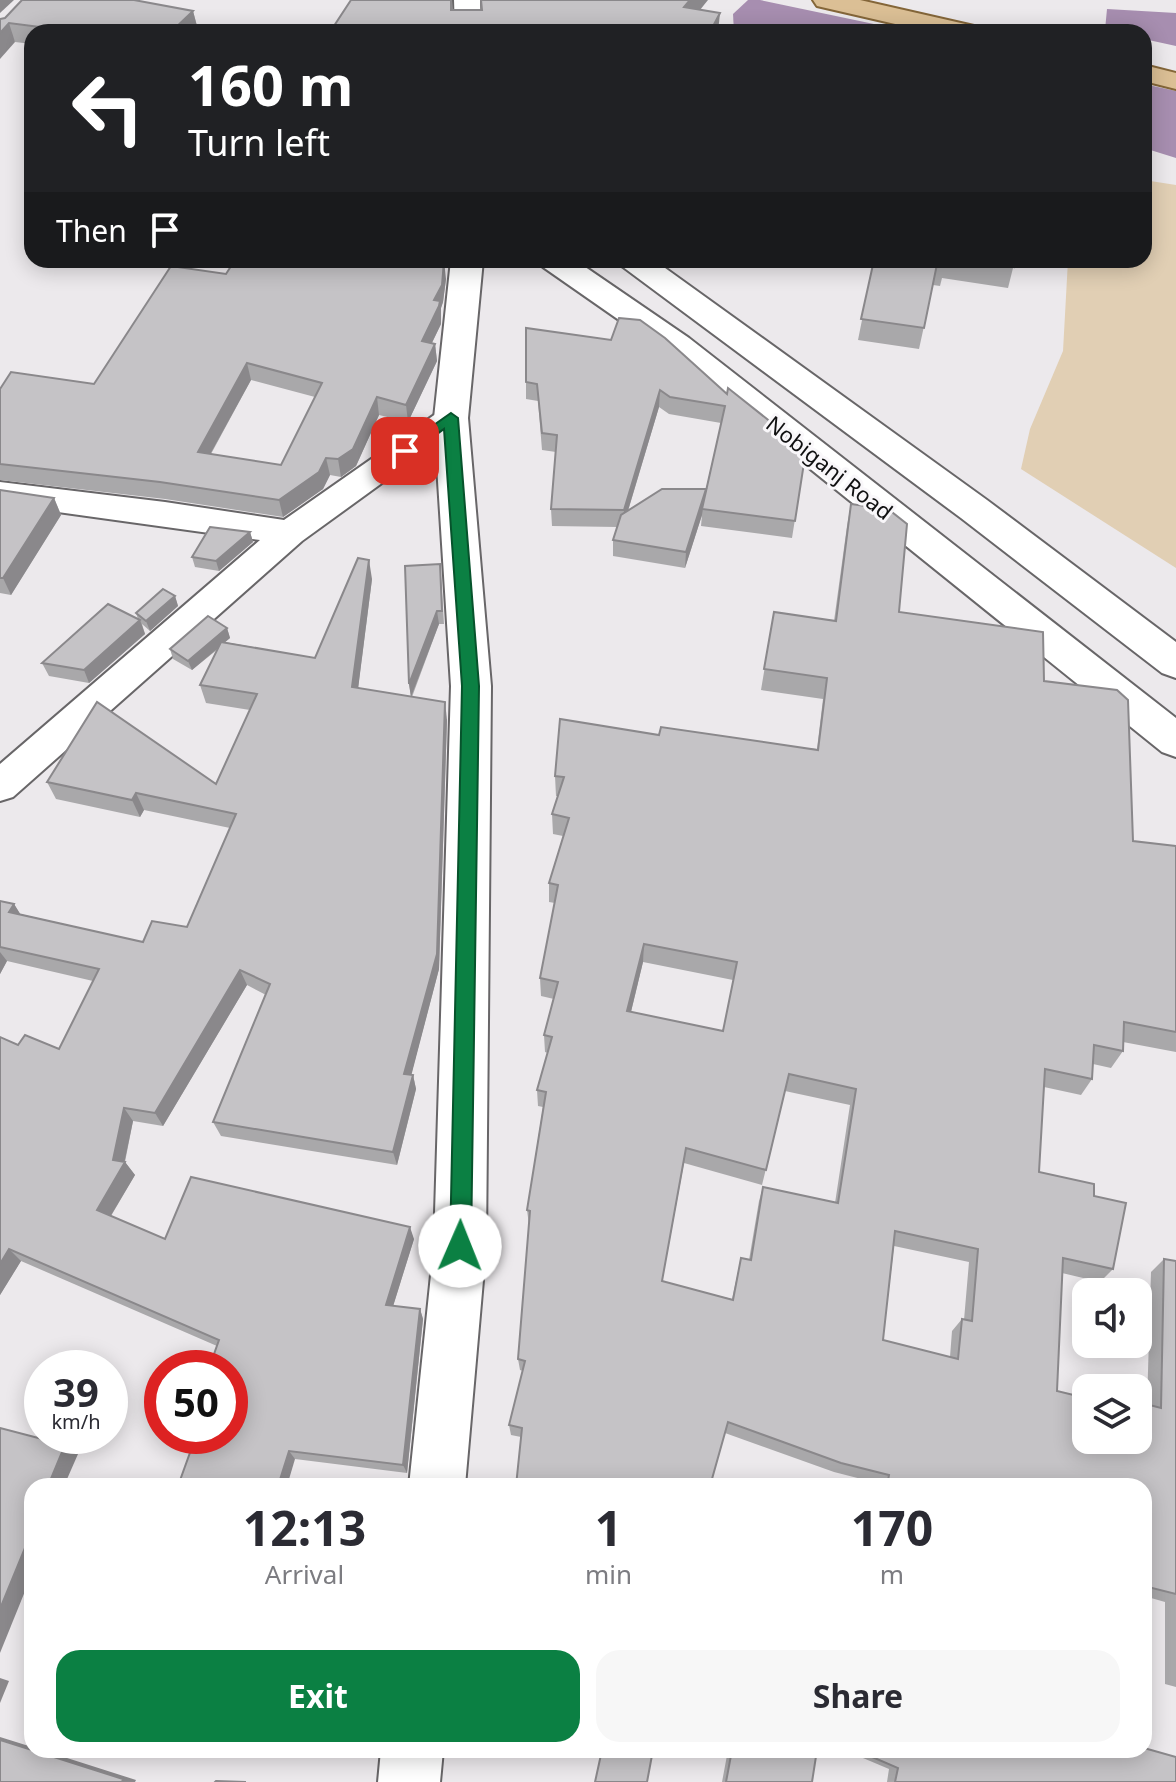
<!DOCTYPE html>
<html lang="en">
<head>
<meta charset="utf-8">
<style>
  :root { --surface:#fff; --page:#f7f7f7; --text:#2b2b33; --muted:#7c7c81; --accent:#0b8043 }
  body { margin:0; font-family:"Noto Sans",sans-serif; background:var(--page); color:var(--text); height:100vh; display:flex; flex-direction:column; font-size:30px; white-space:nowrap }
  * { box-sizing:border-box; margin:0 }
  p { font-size:26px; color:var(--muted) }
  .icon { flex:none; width:44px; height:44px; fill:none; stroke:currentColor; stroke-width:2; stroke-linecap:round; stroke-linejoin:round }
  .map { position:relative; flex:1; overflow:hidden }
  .details { position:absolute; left:24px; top:1478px; width:1128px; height:280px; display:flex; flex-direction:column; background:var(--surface); border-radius:24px; box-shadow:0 4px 20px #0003 }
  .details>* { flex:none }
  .hud { position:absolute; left:24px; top:24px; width:1128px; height:244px; border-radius:24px; box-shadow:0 4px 20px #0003; background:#202124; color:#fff; overflow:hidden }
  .tools { position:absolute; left:1072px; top:1278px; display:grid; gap:16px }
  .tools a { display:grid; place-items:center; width:80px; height:80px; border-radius:16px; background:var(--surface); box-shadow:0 4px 20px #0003; font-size:40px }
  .speed { position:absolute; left:24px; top:1350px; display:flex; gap:16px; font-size:40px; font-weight:700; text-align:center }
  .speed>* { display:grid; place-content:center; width:104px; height:104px; border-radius:50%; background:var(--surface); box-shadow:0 4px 20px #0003; line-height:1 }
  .speed small { font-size:20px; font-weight:400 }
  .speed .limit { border:12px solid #d22; background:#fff; color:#111 }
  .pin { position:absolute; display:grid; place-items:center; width:68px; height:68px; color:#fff; margin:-34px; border-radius:16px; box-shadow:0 4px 12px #0006 }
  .me { position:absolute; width:88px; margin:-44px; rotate:1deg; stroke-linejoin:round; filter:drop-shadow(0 0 6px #0008) }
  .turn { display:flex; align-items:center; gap:28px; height:168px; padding:0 32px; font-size:36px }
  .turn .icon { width:104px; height:104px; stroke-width:2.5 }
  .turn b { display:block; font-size:56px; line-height:68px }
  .then { display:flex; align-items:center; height:76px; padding:0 32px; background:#0003; gap:16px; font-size:30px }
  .eta { display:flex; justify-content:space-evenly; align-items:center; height:136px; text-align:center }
  .eta b { font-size:48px; font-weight:700; line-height:56px }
  .button { display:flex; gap:16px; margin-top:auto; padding:16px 32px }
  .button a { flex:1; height:92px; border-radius:24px; background:var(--accent); color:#fff; font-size:32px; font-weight:700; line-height:92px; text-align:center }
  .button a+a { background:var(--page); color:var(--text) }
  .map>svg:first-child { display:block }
</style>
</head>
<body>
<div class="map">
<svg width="1176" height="1782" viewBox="0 0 1176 1782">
  <rect width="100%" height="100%" fill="#ece9ec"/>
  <path fill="#e1cfb4" d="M1144 180 1176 185V568L1021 469 1030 429 1063 351 1068 260H1144Z"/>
  <g fill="#a78eb0">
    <path d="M748 0H760L912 32H734L733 14Z"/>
    <path d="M1107 9 1176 13V46L1144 39V32L1105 30Z"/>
    <path d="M1144 84 1176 91V158L1144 148Z"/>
  </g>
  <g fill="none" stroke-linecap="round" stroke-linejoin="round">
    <g stroke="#686668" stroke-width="4">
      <path id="minor" d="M451 408 462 411 467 418 462 425 302 541 13 797 0 801V764L260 540 0 504V482L165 502 284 520 440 411Z"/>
    </g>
    <g stroke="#686668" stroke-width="4">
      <g id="secondary">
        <path d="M454 0H480L481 32H455Z"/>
        <path d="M451 260H483L468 418 491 686 486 1246 465 1486H409L434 1246 451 686 434 418Z"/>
        <path d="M538 260H575L689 338 1176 718V757L1162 752 665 352 543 267Z"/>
        <path d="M618 260H654L987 500 1176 642V678L1162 673 961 518 623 267Z"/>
        <path d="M381 1750H443L440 1782H378Z"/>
      </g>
    </g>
    <g stroke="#846639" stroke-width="4">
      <g id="primary">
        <path d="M813 0H860L974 26 978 32H930L817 6Z"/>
        <path d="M1144 65 1176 73V89L1144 81Z"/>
      </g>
    </g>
    <use href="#minor" fill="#fff" fill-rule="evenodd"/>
    <use href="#secondary" fill="#fff" fill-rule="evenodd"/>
    <use href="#primary" fill="#dbbf95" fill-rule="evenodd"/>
  </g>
  <g fill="#a9a8aa" fill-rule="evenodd">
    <path d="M193 11 198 30 195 32H32V44L15 42 0 19Z"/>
    <path d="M874 260H1015L1008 288 942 278 940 286 933 285 919 349 858 340Z"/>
    <path d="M226 274 446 279 443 302 441 308V324L432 343 435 344 437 361 408 422 379 415 356 466 341 477 330 475 323 489 283 517 165 499 0 480V389L94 384ZM251 380 315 397 281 465 211 454Z"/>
    <path d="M526 382 727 394 806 450 792 538 701 526 702 515 685 568 613 556V540L618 527 552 526 551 509 556 452 542 450 538 401 526 399ZM659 407 669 414 721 423 706 489 628 511Z"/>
    <path d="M0 490 54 498 61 515 11 595 0 593Z"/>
    <path d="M851 504 899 612 1044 681 1133 841 1176 846V1052L1123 1042V1051L1111 1068 1093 1064 1092 1079 1081 1095 1044 1087 1039 1172 1094 1196 1113 1269 1100 1282 1062 1273 1057 1391 1086 1440 1147 1404 1151 1272 1164 1259 1176 1261V1687L1165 1684V1602L1144 1596V1486H881V1484L834 1472 725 1433 710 1486H516L521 1437 511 1435 509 1425 523 1371 520 1370 518 1359 529 1225 527 1210 543 1107 538 1106 537 1090 548 1053 545 1052 544 1035 554 999 541 996 540 978 555 903 549 902V883L563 836 553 834 552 814 558 796H556L555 776 659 735 817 749 823 699 761 690 774 612 834 621 847 526ZM643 962 733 980 723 1031 631 1012ZM785 1091 850 1105 835 1203 763 1187 759 1201 749 1260 741 1258 732 1299 662 1282 684 1163 762 1185ZM894 1246 969 1262 964 1320 962 1319 952 1331 950 1357 883 1340Z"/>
    <path d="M250 532 253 542 219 571 195 567 192 557Z"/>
    <path d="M441 577 444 624H439L412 697 447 720 439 969 411 1075H413L416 1089 397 1165 221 1136 213 1122 266 995 247 985 163 1126 133 1121 125 1162 135 1175 111 1216 165 1239H414L393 1306 420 1309 423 1319 407 1473 295 1459 230 1436 217 1346 21 1261 0 1295V1037L18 1045 59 1049 93 981 7 961 0 974V901L14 904 20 914 143 942 187 927 230 828 144 810 140 817 56 799 47 782 216 784 250 710 206 703 200 685 218 649 192 670 173 659 170 649 227 628 230 638 225 642 315 658 372 579 358 688 411 697 409 684Z"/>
    <path d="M175 596 178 606 150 631 142 624 145 634 89 683 49 676 42 663 138 619 136 613Z"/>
    <path d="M728 1750H817L812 1782H722Z"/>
    <path d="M844 1750H1144L1176 1782H887L889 1769Z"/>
  </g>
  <g fill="#8a888b">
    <path d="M0 0H14L0 13Z"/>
    <path d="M690 0H708L683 31 684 7Z"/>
    <path d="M193 11 198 30 195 32H171Z"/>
    <path d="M720 13 718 32H710Z"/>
    <path d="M9 23 15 42 0 59V33Z"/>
    <path d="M444 261 446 279 443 302 441 308V324L424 359 422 341Z"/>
    <path d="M435 344 437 361 408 422 406 405Z"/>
    <path d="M247 363 251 380 202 469 198 452Z"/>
    <path d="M660 390 659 407 623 527 624 510Z"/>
    <path d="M377 397 379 415 356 466 341 477 338 459Z"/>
    <path d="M326 458 330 475 323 489 283 517 279 500Z"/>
    <path d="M706 489 702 515 685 568 686 552Z"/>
    <path d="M54 498 61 515 11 595 3 578Z"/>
    <path d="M250 532 253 542 219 571 216 561Z"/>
    <path d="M369 560 372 579 356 705 352 687Z"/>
    <path d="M175 596 178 606 150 631 146 621Z"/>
    <path d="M437 611 439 624 411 697 409 684Z"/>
    <path d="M140 620 145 634 89 683 84 670Z"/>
    <path d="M227 628 230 638 192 670 188 661Z"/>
    <path d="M445 702 447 720 439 969 408 1088 404 1074Z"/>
    <path d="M136 793 144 810 140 817 132 800Z"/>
    <path d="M14 904 24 920 9 912Z"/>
    <path d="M644 944 643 962 627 1028V1011Z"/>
    <path d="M0 952 7 961 0 974Z"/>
    <path d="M240 970 247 985 163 1126 155 1113Z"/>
    <path d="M413 1075 416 1089 397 1165 393 1152Z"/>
    <path d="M124 1108 133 1121 124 1164 125 1162 135 1175 107 1222 97 1210 113 1160Z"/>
    <path d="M410 1227 414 1239 390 1316 386 1305Z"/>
    <path d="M9 1249 21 1261 0 1295V1264Z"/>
    <path d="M420 1309 423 1319 407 1473 403 1465Z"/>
    <path d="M65 1445 78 1454 64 1486H48Z"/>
    <path d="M289 1451 295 1459 287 1486H278Z"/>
    <path d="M32 1531V1574L0 1653V1609Z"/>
    <path d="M0 1678 9 1681 0 1703Z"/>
    <path d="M0 1737 32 1747V1750L0 1740Z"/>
    <path d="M33 1750H42L136 1780 135 1782H122Z"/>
  </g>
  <g fill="#c5c3c6" stroke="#8a888b" stroke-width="2" fill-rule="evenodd">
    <path d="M22 0H134L193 11 171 32H79L9 23 0 33V19L5 18Z"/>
    <path d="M351 0H451V10H482L481 0H690L684 7 720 13 710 32H330Z"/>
    <path d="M235 260H436L444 261 442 285 434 300 440 301 439 306 422 341 435 344 406 405 377 397 353 449 338 459 326 458 319 472 279 500 160 482 0 464V389L11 372 94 384 171 266 226 274ZM247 363 322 383 281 465 198 452Z"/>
    <path d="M874 260H946L945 265 937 264 924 328 861 319Z"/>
    <path d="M966 260H1015L1014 267Z"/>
    <path d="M619 318 640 320 665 338 727 394 728 388 806 450 795 521 702 509 725 406 670 397 660 390 624 510 551 509 557 435 542 433 537 384 526 382V328L611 340Z"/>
    <path d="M662 489H706L686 552 613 540 621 515Z"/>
    <path d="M0 490 54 498 3 578H0Z"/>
    <path d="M851 504 888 509 907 524 899 612 1043 632 1044 681 1117 690 1128 700 1133 841 1176 846V1032L1124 1022 1123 1051 1094 1045 1092 1079 1045 1069 1039 1172 1094 1184V1196L1126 1203 1113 1269 1063 1258 1057 1391 1086 1398V1440H1138V1402L1161 1408 1164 1259 1176 1261V1594L1144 1586V1486H887L889 1475 841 1463 728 1422 710 1486 695 1482 694 1486H516L522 1428 509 1425 525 1361 518 1359 530 1211 527 1210 546 1092 537 1090 552 1037 544 1035 558 982 540 978 558 885 549 883 569 818 552 814 564 777 555 776 560 719 659 735 661 727 818 750 827 678 764 669 774 612 836 621ZM644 944 737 962 723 1031 627 1011ZM789 1074 856 1089 838 1203 763 1187 751 1260 741 1258 733 1300 662 1281 686 1148 766 1170ZM895 1231 978 1249 972 1321 962 1319 958 1359 883 1340Z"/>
    <path d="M210 527 250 532 216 561 192 557Z"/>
    <path d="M358 558 369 560 352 687 445 702 437 954 404 1074 413 1075 393 1152 213 1122 270 984 240 970 155 1113 124 1108 113 1160 125 1162 97 1210 165 1239 191 1177 410 1227 386 1305 420 1309 403 1465 289 1451 278 1486H178L196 1436H230V1368H209L219 1340 9 1249 0 1264V1037L18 1045 25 1035 59 1049 99 969 0 947V901L14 904 9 912 143 942 152 921 187 927 236 814 136 793 132 800 47 782 97 702 216 784 257 694 200 685 221 642 315 658Z"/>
    <path d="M440 564 442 611H437L409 684 405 566Z"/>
    <path d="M163 589 175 596 146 621 136 613Z"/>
    <path d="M108 604 140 620 84 670 42 663Z"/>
    <path d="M208 616 227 628 188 661 170 649Z"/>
    <path d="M0 1428 65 1445 48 1486H32V1531L0 1609Z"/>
    <path d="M0 1740 32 1750 123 1779 122 1782H0Z"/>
    <path d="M1144 1748 1176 1757V1782H895L898 1768 856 1750H1144Z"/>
    <path d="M602 1750H653L647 1782H595Z"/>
    <path d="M732 1750H817L812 1782H726Z"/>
    <path d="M216 1781 246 1782H215Z"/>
  </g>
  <path fill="#0b8043" stroke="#07532c" stroke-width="2" d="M451 413 458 418 479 686 471 1246 468 1254 460 1257 453 1254 450 1246 462 686 444 429 410 454H399L397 451Z"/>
  <g text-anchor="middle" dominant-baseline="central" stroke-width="6" stroke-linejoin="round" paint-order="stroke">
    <g font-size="22" fill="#101011" stroke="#f9f7fa">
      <text transform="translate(830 467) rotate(38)">Nobiganj Road</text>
    </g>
  </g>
</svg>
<div class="tools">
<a><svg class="icon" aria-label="sound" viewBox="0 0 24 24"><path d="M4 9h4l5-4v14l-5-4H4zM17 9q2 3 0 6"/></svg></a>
<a><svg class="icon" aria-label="layers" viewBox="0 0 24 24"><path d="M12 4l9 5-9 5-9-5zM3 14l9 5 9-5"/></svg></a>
</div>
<div class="speed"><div>39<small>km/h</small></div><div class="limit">50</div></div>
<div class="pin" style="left:405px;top:451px;background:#d93025"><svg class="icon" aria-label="arrive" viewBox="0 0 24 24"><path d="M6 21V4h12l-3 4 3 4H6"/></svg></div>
<svg class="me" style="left:460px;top:1246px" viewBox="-20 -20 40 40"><circle r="19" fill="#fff"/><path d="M0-13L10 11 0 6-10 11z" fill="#0b8043"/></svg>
<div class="hud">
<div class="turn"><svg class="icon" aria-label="left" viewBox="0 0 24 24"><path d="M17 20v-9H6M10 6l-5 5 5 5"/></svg><div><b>160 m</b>Turn left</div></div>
<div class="then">Then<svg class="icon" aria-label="arrive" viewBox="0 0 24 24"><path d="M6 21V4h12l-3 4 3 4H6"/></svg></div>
</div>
<section class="details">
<div class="eta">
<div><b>12:13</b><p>Arrival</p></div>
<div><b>1</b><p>min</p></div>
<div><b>170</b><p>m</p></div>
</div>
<div class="button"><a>Exit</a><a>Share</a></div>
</section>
</div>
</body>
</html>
